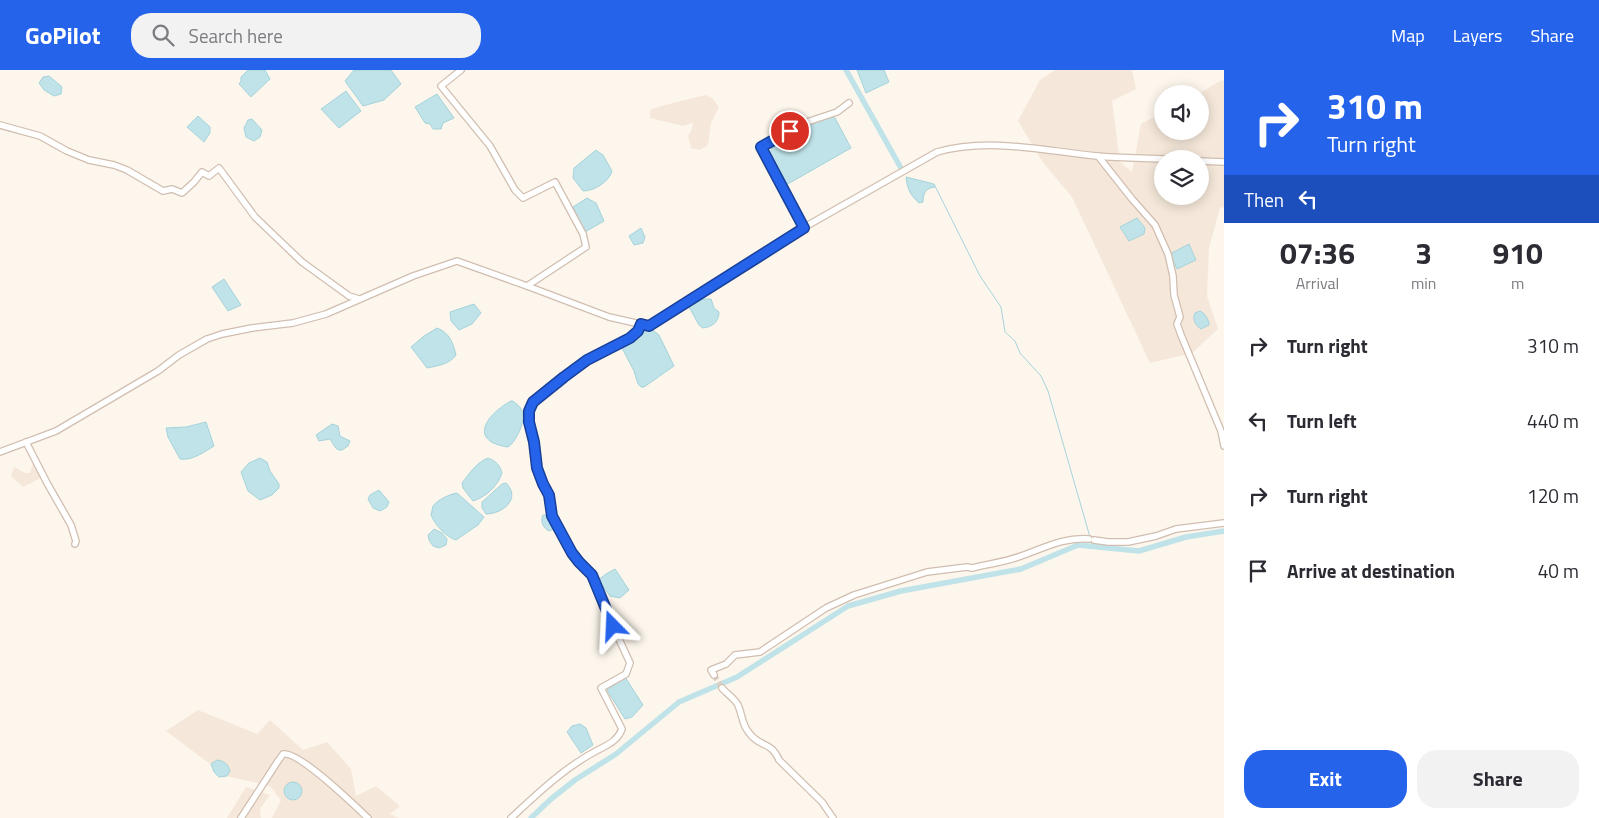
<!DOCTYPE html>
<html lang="en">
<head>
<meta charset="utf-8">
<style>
  :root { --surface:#fff; --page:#f2f2f3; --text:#2b2b33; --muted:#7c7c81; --accent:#2563eb }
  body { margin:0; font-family:"Titillium Web",sans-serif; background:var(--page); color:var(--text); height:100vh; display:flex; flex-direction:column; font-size:19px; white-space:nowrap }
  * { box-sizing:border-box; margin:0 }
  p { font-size:16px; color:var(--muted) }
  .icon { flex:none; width:28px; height:28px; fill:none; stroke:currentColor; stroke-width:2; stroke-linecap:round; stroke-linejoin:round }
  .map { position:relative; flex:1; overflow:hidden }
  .panel { display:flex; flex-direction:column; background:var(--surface); width:375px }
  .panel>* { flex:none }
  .hud { background:#2563eb; color:#fff; overflow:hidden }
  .buttons { position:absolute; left:1154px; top:15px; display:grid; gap:10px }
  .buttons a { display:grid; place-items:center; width:55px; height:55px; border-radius:50%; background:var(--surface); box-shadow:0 2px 12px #0003; font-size:25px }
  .pin { position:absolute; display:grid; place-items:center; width:42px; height:42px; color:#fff; margin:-21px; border:2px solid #fff; border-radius:50%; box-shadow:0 1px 5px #0007 }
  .me { position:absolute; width:55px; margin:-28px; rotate:339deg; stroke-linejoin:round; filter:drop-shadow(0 0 4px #0008) }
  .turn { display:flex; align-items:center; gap:18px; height:105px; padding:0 20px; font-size:22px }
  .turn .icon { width:65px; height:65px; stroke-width:2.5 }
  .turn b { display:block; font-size:35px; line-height:42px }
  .then { display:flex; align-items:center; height:48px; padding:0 20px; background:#0003; gap:10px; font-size:19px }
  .eta { display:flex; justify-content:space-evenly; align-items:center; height:85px; text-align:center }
  .eta b { font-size:30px; font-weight:700; line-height:35px }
  .cta { display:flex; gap:10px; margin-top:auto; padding:10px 20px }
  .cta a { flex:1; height:58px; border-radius:20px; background:var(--accent); color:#fff; font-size:20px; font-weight:700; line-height:58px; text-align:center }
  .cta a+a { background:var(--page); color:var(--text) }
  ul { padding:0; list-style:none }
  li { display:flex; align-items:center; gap:15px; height:75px; padding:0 20px }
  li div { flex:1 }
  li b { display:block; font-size:19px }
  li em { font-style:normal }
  header { display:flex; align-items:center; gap:30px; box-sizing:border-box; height:70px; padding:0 25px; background:var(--accent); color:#fff }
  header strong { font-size:24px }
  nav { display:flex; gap:28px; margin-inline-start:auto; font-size:18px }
  .search { width:350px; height:45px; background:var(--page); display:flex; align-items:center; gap:12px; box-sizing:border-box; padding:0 18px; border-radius:20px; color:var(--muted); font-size:19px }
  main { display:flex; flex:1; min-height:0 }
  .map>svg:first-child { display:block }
</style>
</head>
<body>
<header>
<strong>GoPilot</strong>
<div class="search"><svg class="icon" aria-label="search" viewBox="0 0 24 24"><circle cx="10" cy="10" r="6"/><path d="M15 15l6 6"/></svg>Search here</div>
<nav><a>Map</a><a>Layers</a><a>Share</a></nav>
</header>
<main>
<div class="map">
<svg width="1224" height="748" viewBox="0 0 1224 748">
  <rect width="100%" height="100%" fill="#fdf6ec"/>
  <g fill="#f5e8da" fill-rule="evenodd">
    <path d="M1055 0H1132L1136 19 1112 31 1120 92 1132 102 1141 54 1162 43V61H1200V24H1198L1222 10 1224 11V137L1220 138 1209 178 1207 226 1218 259 1192 283 1150 293 1072 127 1042 91 1018 51 1040 10ZM1162 89H1200V126H1162Z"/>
    <path d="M705 25 712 28 719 37 711 53 708 75 700 80 691 78 688 66 692 59 693 53 683 56 650 48V40L661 36Z"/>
    <path d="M37 391 42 398 39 409 23 417 11 406 14 397 25 403H30L33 393Z"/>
    <path d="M198 640 257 664 270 650 303 680 327 672 351 699 356 726 376 716 400 736 390 744 399 748H272L281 730 270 716 226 706 166 661Z"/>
    <path d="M246 717 270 725 260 739 261 748H227Z"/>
  </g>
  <g fill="#bfe3e8" stroke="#a5d3da">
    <path d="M248 0H265L270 9 251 27 239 14 241 11V7Z"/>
    <path d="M354 0H391L401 14 384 30 363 36 345 11Z"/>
    <path d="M857 0H884L889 12 866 23Z"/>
    <path d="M49 6 62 17 61 24 54 26 44 20 39 13 43 7Z"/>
    <path d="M346 21 361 41 339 58 321 39Z"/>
    <path d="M437 24 454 48 443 53 441 59H433L430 54 425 53 415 37Z"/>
    <path d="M198 46 210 57V63L204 72 187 57Z"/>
    <path d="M830 47 835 48 851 78 786 115 769 85 773 76 814 53Z"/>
    <path d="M252 49 262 60 260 67 254 71 246 67 244 58 248 50Z"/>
    <path d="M596 80 603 85 612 101C609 112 594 121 583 121L573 108 574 98Z"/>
    <path d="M906 107 934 114 935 117C926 118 923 123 923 132L919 133C910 125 907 118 906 107Z"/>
    <path d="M587 128 596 133 604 151 585 162 573 137Z"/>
    <path d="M1137 148 1145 158 1144 164 1129 171 1120 157Z"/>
    <path d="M641 158 645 167 643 173 634 175 629 166Z"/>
    <path d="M1189 174 1196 190 1177 199 1170 184Z"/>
    <path d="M224 209 241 235 228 241 212 217Z"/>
    <path d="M702 229H711L714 238 719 242C719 252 712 257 703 258L699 255 689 237 688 234 690 232Z"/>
    <path d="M474 234 481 243 472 254 459 260 451 251 450 242Z"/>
    <path d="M1200 241C1205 243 1209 250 1209 255L1201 259C1195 255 1192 249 1195 243Z"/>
    <path d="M652 257 654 261 659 265 674 296 644 317H641L638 314 634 301 621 276 642 262Z"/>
    <path d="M437 258C450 263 453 273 456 285 450 294 437 296 427 298L411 277 424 266Z"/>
    <path d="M511 331H513C518 335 522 338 523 344 525 353 515 373 508 377 467 371 487 344 511 331Z"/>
    <path d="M206 352 214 376C204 382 192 391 180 389L168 367 166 358 186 357Z"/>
    <path d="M332 354 338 356 340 366 350 371 348 376 342 380H338L335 377 330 369 319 371 316 365Z"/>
    <path d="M260 388 267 392 270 401 279 414V418L272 425 260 430 248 421 241 402 249 393Z"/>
    <path d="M488 388C496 391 500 395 502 403 498 416 486 427 473 431L463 418 462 413C469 404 477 392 488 388Z"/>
    <path d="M506 413C522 429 502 444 486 444L482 438V432L502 414Z"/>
    <path d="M379 420 389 432 387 437 380 441 373 438 368 429 370 425Z"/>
    <path d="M457 423 484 447 478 455 456 470C446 467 435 455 431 445 432 442 432 439 433 436 437 430 450 424 457 423Z"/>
    <path d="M543 445H548C552 449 555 452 556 458L549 461C543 458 540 451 543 445Z"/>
    <path d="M434 459 442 463 447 469 446 475 439 478 433 476 429 470 428 465Z"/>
    <path d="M615 499 629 520 620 528 610 526 598 510 606 504Z"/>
    <path d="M625 607 643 635 632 647 625 649 607 620Z"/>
    <path d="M580 654 586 658 593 675 581 683 567 662 572 656Z"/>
    <path d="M217 690C225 691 228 694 230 701L227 706 219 707 214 702 211 694Z"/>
    <circle cx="293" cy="721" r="9"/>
  </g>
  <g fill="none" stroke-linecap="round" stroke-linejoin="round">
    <g stroke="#a5d3da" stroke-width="1">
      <path d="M935 116 980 206 1001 237 1005 262 1015 271 1020 283 1041 306 1048 321 1090 467"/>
      <path d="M1091 470 1093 477"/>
    </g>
    <g stroke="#bfe3e8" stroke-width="5.5">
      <path d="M846 0 902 100"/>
      <path d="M531 748 551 729 575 710 616 684 679 632 737 607 848 536 901 521 1021 499 1078 475 1139 481 1186 467 1224 461"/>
    </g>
    <path stroke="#dcd0c4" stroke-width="5.5" stroke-dasharray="5.5 3" stroke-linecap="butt" d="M714 605 722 618"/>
    <g stroke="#d1beb0" stroke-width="8">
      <g id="minor">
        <path d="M461 0 441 16 490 76 515 120 523 128 555 112 583 164 586 177 527 216"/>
        <path d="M0 55 40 66 67 81 89 90 114 95 127 100 163 121 172 119 182 123 194 112 202 102 209 106 219 98 255 147 302 192 349 226 359 229"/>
        <path d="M1098 86 1132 129 1155 155 1168 184 1173 206 1174 225 1180 247 1177 254 1181 265 1221 361 1224 376"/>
        <path d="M1200 91 1224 92"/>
        <path d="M803 158 761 77 804 53 837 42 849 33"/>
        <path d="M26 372 47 413 71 455 76 471 75 474"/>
        <path d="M0 382 56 361 158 301 179 285 207 269 222 264 252 258 293 253 326 244 413 206 457 191 527 216 609 247 649 256 803 158 937 82C989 67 1045 81 1097 86 1120 88 1143 88 1166 89"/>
        <path d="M1094 470 1108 472H1128L1156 466 1176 459 1224 453"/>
        <path d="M714 605 711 600 726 594 735 585 760 582 826 538 854 525 927 502 967 497 972 498C988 494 1005 492 1021 486 1044 478 1064 467 1089 469"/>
        <path d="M722 618C726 623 735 629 738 635 743 646 741 654 750 664 761 678 771 671 779 690L822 732 833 748"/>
        <path d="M241 748 278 691 283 684C299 681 354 735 368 748"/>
        <path d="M511 748C538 723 564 698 596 681 607 675 617 672 622 659L601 618 626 604 630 593 613 556 592 505 579 492 572 483 553 446 549 425 543 414 537 398 534 372 529 352V341L533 332 564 307 587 291 630 268 638 261 641 254"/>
      </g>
    </g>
    <use href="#minor" stroke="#fff" stroke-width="5.5"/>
  </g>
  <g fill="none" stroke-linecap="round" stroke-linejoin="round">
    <g stroke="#184099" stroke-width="12">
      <path id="route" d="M613 556 592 505 579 492 572 483 552 446 549 425 543 414 537 398 534 372 529 352V341L533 332 564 307 587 290 630 268 638 261 641 254 649 256 804 158 761 77 790 61"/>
    </g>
    <use href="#route" stroke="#2563eb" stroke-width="9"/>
  </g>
</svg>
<div class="buttons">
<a><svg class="icon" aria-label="sound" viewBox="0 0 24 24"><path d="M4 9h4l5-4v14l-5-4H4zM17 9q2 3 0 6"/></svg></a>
<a><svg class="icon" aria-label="layers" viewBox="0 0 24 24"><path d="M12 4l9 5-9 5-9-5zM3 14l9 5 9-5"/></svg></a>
</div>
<div class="pin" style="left:790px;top:61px;background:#d93025"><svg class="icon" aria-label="arrive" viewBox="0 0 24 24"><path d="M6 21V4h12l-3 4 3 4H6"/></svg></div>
<svg class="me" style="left:613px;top:556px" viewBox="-20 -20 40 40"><path d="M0-17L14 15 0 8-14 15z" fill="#2563eb" stroke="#fff" stroke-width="4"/></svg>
</div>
<section class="panel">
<div class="hud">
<div class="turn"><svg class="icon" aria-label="right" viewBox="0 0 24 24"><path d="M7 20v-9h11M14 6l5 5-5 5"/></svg><div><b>310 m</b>Turn right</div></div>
<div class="then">Then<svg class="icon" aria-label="left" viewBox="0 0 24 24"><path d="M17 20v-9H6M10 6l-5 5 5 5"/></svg></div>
</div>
<div class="eta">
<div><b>07:36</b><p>Arrival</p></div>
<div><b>3</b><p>min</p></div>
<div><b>910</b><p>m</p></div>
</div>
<ul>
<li><svg class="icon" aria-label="right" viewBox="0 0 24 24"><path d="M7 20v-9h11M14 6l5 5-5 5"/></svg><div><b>Turn right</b></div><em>310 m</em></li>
<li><svg class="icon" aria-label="left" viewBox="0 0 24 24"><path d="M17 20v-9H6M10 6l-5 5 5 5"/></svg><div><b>Turn left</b></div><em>440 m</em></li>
<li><svg class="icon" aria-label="right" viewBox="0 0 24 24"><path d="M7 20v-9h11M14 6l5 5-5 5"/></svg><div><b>Turn right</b></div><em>120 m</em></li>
<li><svg class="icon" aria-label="arrive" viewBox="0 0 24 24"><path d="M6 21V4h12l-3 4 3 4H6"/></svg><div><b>Arrive at destination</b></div><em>40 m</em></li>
</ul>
<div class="cta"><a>Exit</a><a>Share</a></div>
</section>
</main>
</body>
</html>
